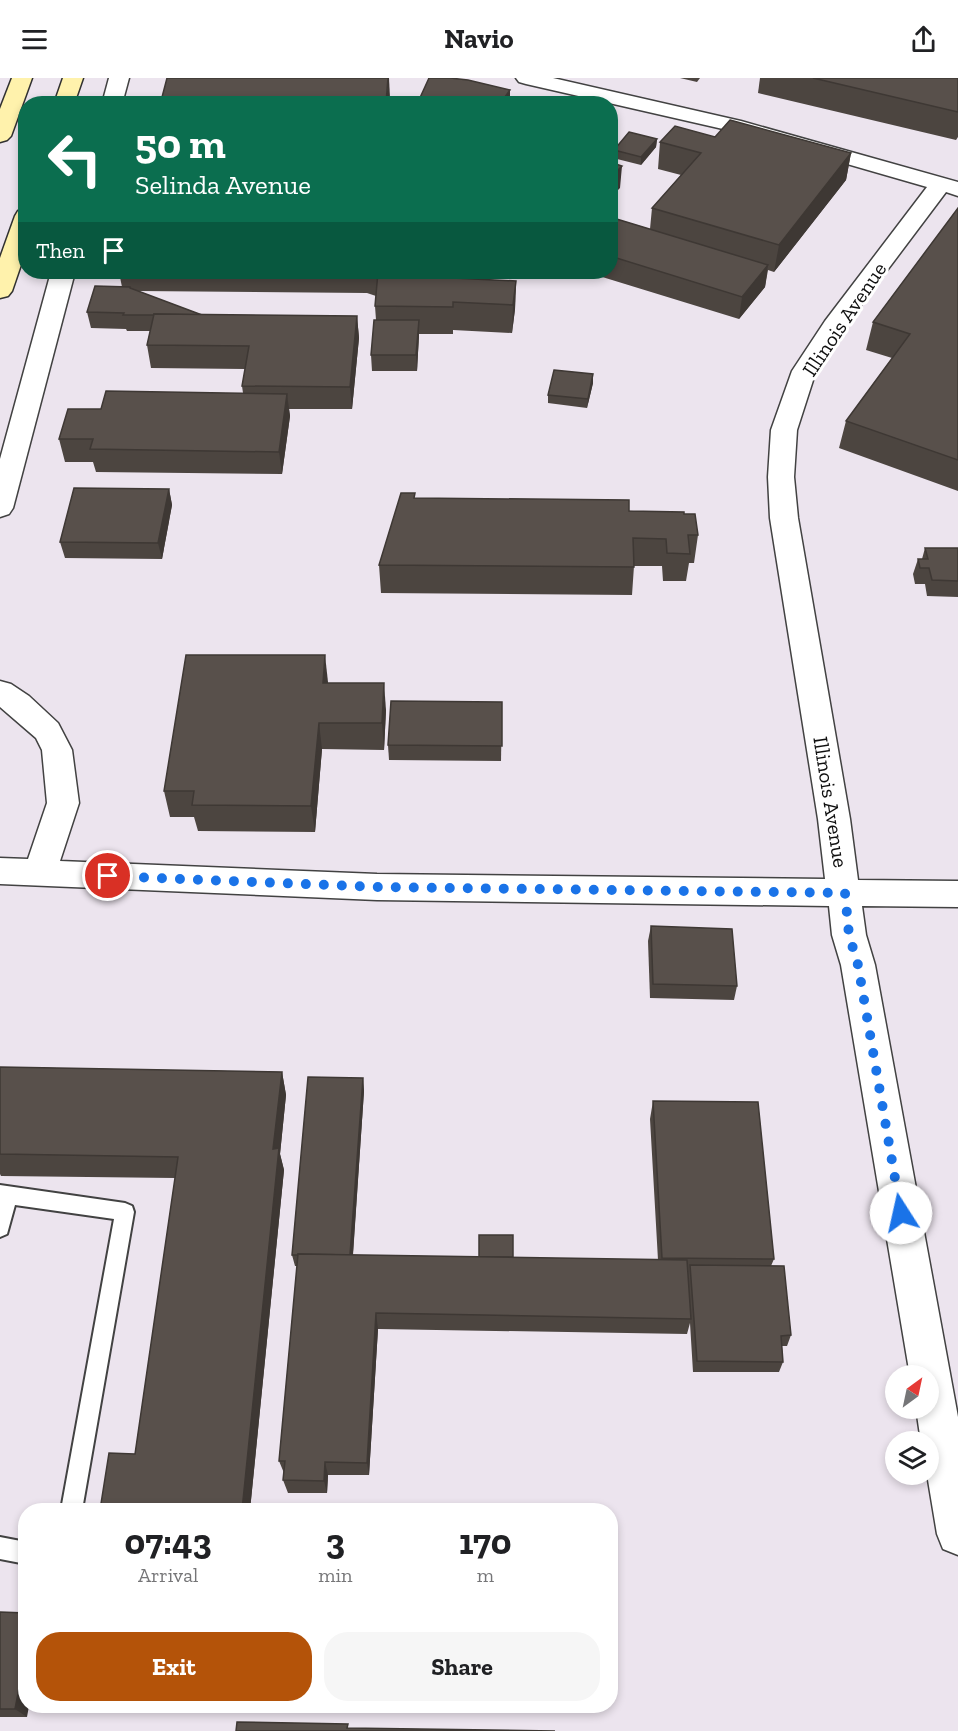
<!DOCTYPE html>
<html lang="en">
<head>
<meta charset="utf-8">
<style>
  :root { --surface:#fff; --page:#f6f6f6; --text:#202124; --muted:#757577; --accent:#b45309 }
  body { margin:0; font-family:"Zilla Slab",serif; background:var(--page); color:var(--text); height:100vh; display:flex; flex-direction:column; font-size:22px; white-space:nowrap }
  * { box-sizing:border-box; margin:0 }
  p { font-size:20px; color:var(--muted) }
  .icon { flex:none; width:33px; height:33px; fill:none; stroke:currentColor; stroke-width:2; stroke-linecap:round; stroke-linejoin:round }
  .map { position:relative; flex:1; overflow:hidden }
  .panel { position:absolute; left:18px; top:1425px; width:600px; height:210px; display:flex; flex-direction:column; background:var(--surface); border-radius:24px; box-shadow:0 3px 9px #0003 }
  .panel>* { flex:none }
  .hud { position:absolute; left:18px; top:18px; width:600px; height:183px; border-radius:24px; box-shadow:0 3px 9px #0003; background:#0b6e4f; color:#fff; overflow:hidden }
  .needle { width:39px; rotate:33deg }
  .fabs { position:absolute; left:885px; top:1287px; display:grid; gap:12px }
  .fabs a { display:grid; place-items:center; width:54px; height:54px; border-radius:50%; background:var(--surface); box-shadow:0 3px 9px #0003; font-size:30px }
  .pin { position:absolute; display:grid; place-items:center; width:51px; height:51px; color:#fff; margin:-26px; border:3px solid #fff; border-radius:50%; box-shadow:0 2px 6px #0007 }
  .me { position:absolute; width:66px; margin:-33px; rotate:350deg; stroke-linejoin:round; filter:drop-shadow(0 0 4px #0008) }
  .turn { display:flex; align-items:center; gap:21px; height:126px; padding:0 18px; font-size:27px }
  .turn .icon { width:78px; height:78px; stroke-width:2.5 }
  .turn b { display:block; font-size:42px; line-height:51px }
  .then { display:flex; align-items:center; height:57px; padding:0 18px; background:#0003; gap:12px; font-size:22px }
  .eta { display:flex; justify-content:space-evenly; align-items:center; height:102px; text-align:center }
  .eta b { font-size:36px; font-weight:800; line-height:42px }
  .button { display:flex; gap:12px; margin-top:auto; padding:12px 18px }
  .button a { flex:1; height:69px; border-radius:24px; background:var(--accent); color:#fff; font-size:24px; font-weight:800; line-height:69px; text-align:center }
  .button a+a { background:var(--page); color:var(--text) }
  header { display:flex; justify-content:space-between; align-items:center; height:78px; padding:0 18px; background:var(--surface); font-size:27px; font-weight:800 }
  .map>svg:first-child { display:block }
</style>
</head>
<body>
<header><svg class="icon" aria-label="menu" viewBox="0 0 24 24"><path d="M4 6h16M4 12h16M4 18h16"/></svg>Navio<svg class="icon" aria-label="share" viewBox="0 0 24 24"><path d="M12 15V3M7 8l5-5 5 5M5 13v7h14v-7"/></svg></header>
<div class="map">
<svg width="958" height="1653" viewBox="0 0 958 1653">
  <rect width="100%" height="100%" fill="#fffcf1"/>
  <path fill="#ece4ee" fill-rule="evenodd" d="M0 0H958V1653H0ZM26 26H610V194H26ZM896 1298H928V1330H896ZM896 1364H928V1396H896ZM26 1432H610V1628H26Z"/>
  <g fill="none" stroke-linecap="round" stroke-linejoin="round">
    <g stroke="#424242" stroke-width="4">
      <g id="lane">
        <path d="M0 1107 125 1125 132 1128 134 1134 82 1432H61L114 1141 15 1127 7 1156 0 1159Z"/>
        <path d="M0 1459 26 1464V1486L0 1481Z"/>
      </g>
    </g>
    <g stroke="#424242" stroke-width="3">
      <g id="street">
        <path d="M109 0H129L122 26H102Z"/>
        <path d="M516 0H553L741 43 958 104V118L946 114 843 251 816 293 797 352 794 399 798 440 850 741 858 802 958 803V829L862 828 866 857 875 887 958 1339V1477L943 1471 937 1456 927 1396H928V1364H921L916 1330H928V1298H910L841 887 832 857 829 828 377 822 0 806V780L28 781 47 725 42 672 36 660 0 629V603L11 606 29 618 58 645 72 672 79 725 60 783 377 796 825 801 818 741 770 440 768 399 771 352 792 293 825 243 927 109 736 54 526 6 519 4Z"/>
        <path d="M51 194H75L13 430 9 436 0 439V381Z"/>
      </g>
    </g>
    <g stroke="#313131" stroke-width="3">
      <g id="secondary">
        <path d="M12 0H32L11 58 7 62 0 64V31Z"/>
        <path d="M63 0H83L74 26H54Z"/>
        <path d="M26 131V172L12 213 8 218 0 220V180L15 138 18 133Z"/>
      </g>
    </g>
    <use href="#lane" fill="#fff" fill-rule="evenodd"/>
    <use href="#street" fill="#fff" fill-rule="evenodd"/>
    <use href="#secondary" fill="#fff2ac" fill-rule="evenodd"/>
  </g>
  <g fill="#4c4540">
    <path d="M680 0H700L697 4Z"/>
    <path d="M760 0H958V59L956 62 758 15Z"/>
    <path d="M390 20 389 26H161V23Z"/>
    <path d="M419 22 510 26H419Z"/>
    <path d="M715 59 851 75 846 102 774 194 768 192 765 209 739 241 586 194H610V139L650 151 652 130 681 97 658 91 660 64Z"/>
    <path d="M657 61 656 69 641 87 613 80 614 72Z"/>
    <path d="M958 130V413L839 370 846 343 892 280 866 272 873 244Z"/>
    <path d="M119 194H456L455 200 516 203 515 231 512 255 453 252V256H419L417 293H372L371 277 376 242 375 228 376 218 367 215 138 213 202 237 357 238 359 260 352 331H289L290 338 282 396 96 394 93 384H65L59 361 101 331 243 315 242 308 245 291 151 290 147 267 150 253H127L126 251 91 250 87 234 122 209Z"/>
    <path d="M593 296V305L587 330 548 325V317Z"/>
    <path d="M169 411 172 427 162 481 65 480 60 464Z"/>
    <path d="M415 420 684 436 698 457 694 485H689L686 503H663L662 488H634L632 517 381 515 379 487Z"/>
    <path d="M925 470H958V519L927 518 925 506H915L913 496 918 481H922Z"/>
    <path d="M328 605 386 632 384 672 322 671 315 754 198 753 194 739H170L164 713Z"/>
    <path d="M502 624 501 683 389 682 388 667Z"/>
    <path d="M651 848 737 908 734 922 650 920 648 863Z"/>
    <path d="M0 989 282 994 286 1017 280 1076 284 1092 250 1432H100L135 1376 175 1100 1 1098 0 1096Z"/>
    <path d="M363 1000 364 1013 353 1177 658 1182 650 1041 653 1023 774 1181 771 1188 791 1257 787 1268H782L783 1284 779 1294H693L690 1245 687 1256 378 1251 369 1397H328L327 1415H288L283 1402 284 1395 279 1383 297 1188H295L292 1177Z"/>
    <path d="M0 1534 27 1639H0Z"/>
    <path d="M81 1628H231V1632L83 1629Z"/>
    <path d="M317 1628H521L520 1632Z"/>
  </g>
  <g fill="#3e3834">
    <path d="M388 0H389L390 20 389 26H386Z"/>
    <path d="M510 12V26H500Z"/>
    <path d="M657 61 656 69 641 87V79Z"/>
    <path d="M851 75 846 102 774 194 779 167Z"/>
    <path d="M622 88 620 110 610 120V100Z"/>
    <path d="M768 187 765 209 739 241 742 219Z"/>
    <path d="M516 203 515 231 512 255 513 227Z"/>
    <path d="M357 238 359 260 352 331 350 309Z"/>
    <path d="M419 242V258L417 293 416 277Z"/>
    <path d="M593 296V305L587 330 588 321Z"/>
    <path d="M287 316 290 338 282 396 279 374Z"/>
    <path d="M169 411 172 427 162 481 158 465Z"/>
    <path d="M325 577 328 604 326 632 323 605Z"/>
    <path d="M384 605 386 632 384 672 382 645Z"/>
    <path d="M319 645 322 671 315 754 311 728Z"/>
    <path d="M282 994 286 1017 280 1076 284 1092 250 1432H242L273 1071Z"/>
    <path d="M363 1000 364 1013 352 1189 350 1177Z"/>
    <path d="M376 1235 378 1251 369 1397 367 1385Z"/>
    <path d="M325 1384 328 1397 327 1415 324 1403Z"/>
    <path d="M26 1574V1628H29L27 1639 15 1631Z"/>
  </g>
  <g fill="#58504b" stroke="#3e3834" stroke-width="1.5">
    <path d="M167 0H388L386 25 161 23Z"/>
    <path d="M429 0H450L468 2 510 12 500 26H450L419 22Z"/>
    <path d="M813 0H958V34Z"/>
    <path d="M730 42 851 75 779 167 652 130 701 75 660 64 675 48 715 59Z"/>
    <path d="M629 54 657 61 641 79 614 72Z"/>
    <path d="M610 84 622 88 610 100Z"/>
    <path d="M958 130V382L846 343 910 256 873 244Z"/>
    <path d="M610 139 768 187 742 219 610 178Z"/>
    <path d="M378 194H454L453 200 516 203 513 227 453 224V229L375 228Z"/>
    <path d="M95 208 130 209V210L202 237 154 236V237H123L124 235 87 234Z"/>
    <path d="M154 236 357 238 350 309 242 308 249 268 147 267Z"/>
    <path d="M374 242H419L416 277H371Z"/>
    <path d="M554 292 593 296 588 321 548 317Z"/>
    <path d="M106 313 287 316 279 374 90 371 93 361H59L68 331H101Z"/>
    <path d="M74 410 169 411 158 465 60 464Z"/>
    <path d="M401 415H415L414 420 629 422V433L684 434V436H695L698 457H688L690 476 667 475 666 461 633 460 634 489 379 487Z"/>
    <path d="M925 470H958V503L932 502 929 490H920L918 481H928Z"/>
    <path d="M186 577H325L323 605H384L382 645H319L311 728 192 727 194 713H164Z"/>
    <path d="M391 623 502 624V668L388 667Z"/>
    <path d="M651 848 732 851 737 908 653 906Z"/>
    <path d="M0 989 282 994 273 1071 279 1070 242 1432H100L109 1375 135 1376 178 1079 0 1076Z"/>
    <path d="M308 999 363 1000 350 1177 298 1176V1177H292Z"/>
    <path d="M653 1023 758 1024 774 1181 662 1180Z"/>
    <rect x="479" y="1157" width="34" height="22"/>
    <path d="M298 1176 687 1182 691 1241 376 1235 367 1385 325 1384 324 1403 283 1402 285 1383H279Z"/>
    <path d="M690 1187 784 1188 791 1257 781 1258 783 1284 697 1283Z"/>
    <path d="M0 1534 26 1535V1574L15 1631H0Z"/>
    <path d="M237 1644 348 1646 347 1650 555 1653H236Z"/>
  </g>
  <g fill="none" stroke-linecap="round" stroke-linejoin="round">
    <path stroke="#1a73e8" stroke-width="10" stroke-dasharray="0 18" d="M108 798 377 809 845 815 849 857 858 887 901 1135"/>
  </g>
  <g text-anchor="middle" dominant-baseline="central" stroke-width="6" stroke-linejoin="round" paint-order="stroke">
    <g font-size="21" fill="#0f0f0f" stroke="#fff">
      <text transform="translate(844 241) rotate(-56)">Illinois Avenue</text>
      <text transform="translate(831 724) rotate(81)">Illinois Avenue</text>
    </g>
  </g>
</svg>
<div class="fabs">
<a><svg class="needle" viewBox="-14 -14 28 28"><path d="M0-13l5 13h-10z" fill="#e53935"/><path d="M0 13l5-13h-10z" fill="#757577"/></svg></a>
<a><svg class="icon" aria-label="layers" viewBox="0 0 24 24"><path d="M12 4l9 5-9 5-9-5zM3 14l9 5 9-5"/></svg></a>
</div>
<div class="pin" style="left:108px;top:798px;background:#d93025"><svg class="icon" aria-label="arrive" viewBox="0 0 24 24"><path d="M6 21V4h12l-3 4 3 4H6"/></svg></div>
<svg class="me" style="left:901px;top:1135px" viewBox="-20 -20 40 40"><circle r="19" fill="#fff"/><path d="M0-13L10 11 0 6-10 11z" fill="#1a73e8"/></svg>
<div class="hud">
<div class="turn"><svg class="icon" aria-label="left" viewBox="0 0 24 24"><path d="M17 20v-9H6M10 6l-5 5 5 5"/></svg><div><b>50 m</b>Selinda Avenue</div></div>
<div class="then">Then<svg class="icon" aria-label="arrive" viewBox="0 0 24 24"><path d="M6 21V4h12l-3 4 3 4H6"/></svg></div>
</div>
<section class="panel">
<div class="eta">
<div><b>07:43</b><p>Arrival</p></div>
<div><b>3</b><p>min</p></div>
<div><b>170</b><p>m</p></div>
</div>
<div class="button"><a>Exit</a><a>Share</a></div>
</section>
</div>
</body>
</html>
